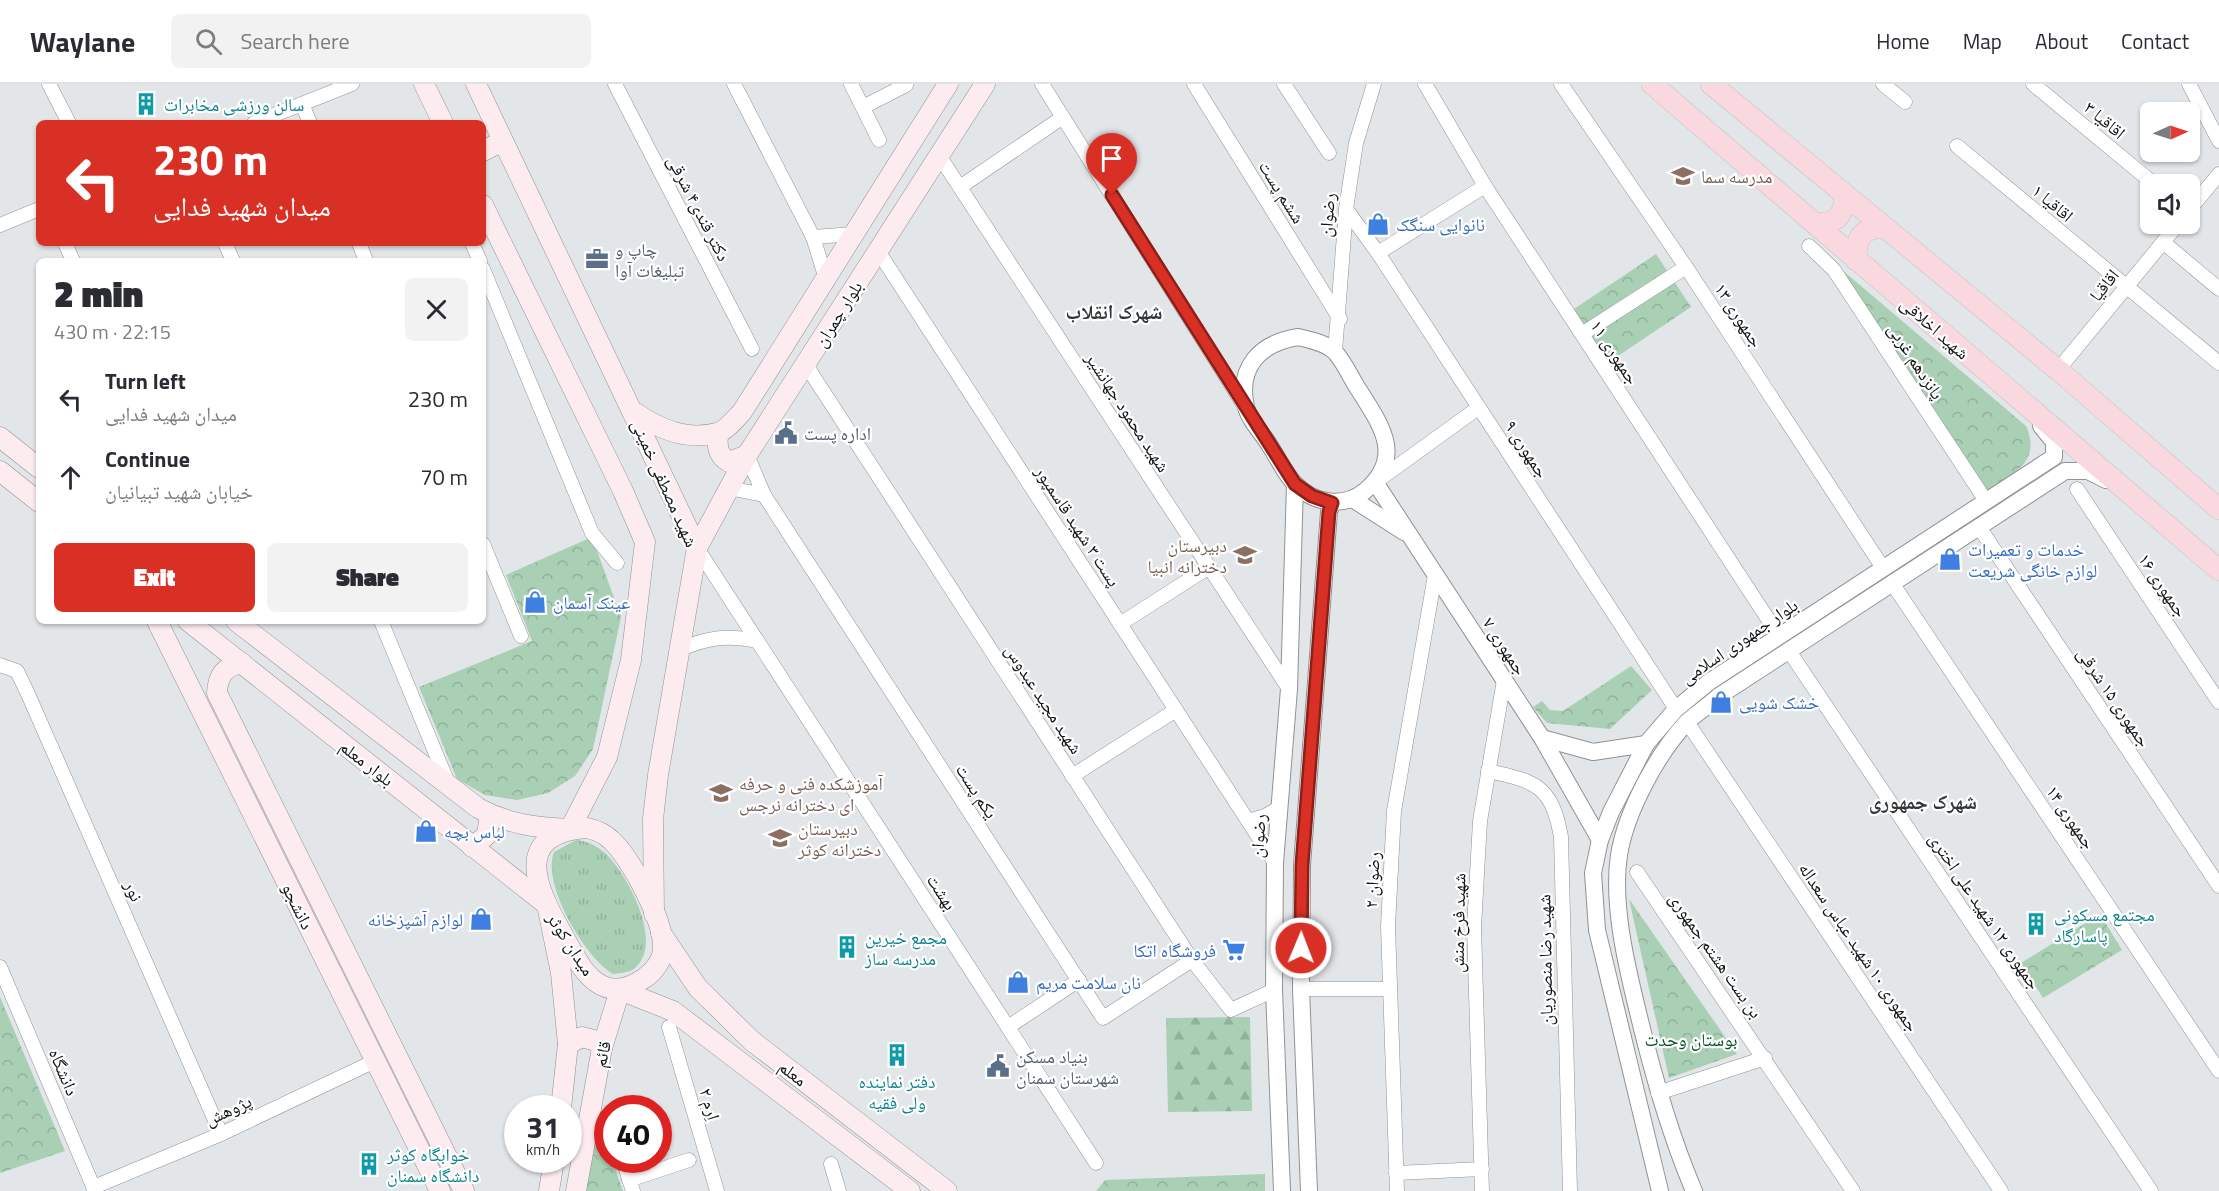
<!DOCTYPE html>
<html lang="en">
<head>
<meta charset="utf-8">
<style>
  :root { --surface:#fff; --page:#f2f2f3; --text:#2b2b33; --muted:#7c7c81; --line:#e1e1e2; --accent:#d93025 }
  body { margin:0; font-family:"Titillium Web","Noto Naskh Arabic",sans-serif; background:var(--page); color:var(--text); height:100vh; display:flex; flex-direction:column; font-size:22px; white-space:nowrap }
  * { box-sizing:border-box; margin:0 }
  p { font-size:20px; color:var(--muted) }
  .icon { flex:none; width:33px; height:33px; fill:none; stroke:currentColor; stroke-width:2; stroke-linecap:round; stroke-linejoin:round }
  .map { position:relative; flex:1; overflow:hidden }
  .drawer { position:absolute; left:36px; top:174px; width:450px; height:366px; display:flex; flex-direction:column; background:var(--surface); border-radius:9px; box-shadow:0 2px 4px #0004 }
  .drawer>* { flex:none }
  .guide { position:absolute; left:36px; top:36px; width:450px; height:126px; border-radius:9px; box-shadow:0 2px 4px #0004; background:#d93025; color:#fff; overflow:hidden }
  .needle { width:39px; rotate:87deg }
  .buttons { position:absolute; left:2140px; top:18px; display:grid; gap:12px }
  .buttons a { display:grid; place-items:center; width:60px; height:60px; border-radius:9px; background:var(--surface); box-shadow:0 2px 4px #0004; font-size:30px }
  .speed { position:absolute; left:504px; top:1011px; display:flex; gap:12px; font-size:30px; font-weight:700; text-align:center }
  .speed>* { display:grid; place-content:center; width:78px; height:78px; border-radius:50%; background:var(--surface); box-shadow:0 2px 4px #0004; line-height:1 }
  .speed small { font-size:15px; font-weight:400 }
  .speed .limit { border:9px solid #d22; background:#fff; color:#111 }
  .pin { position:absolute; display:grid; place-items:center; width:51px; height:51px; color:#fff; margin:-62px -26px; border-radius:50% 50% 50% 0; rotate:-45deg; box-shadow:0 0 6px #0007 }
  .pin .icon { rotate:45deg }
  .me { position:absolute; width:66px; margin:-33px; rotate:1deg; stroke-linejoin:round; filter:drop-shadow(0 0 4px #0008) }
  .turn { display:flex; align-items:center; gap:21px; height:126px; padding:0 18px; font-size:27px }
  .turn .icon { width:78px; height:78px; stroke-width:2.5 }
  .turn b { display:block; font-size:42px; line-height:51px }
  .round { display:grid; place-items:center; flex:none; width:63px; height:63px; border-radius:9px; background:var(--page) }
  .summary { display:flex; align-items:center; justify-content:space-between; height:102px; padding:0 18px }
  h1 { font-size:36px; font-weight:800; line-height:45px }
  .action { display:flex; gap:12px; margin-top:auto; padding:12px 18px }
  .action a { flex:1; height:69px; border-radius:9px; background:var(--accent); color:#fff; font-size:24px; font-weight:800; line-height:69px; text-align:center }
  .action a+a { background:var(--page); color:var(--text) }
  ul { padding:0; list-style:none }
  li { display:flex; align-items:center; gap:18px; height:78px; padding:0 18px }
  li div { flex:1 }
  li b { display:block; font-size:22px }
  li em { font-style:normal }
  header { display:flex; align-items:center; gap:36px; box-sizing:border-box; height:84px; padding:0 30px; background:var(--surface); border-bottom:2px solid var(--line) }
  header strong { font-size:28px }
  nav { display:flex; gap:33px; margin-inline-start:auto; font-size:21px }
  .search { width:420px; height:54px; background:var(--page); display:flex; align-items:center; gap:15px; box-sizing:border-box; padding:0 21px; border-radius:9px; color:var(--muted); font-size:22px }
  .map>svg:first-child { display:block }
</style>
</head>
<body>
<header>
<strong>Waylane</strong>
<div class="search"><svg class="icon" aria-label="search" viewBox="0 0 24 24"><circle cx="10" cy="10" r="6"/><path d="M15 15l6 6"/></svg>Search here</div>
<nav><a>Home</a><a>Map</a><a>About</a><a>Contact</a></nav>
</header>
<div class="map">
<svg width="2219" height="1107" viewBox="0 0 2219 1107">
  <defs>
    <pattern id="grass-tufts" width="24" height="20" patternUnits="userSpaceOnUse" patternTransform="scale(1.5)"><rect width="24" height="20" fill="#a9cfb4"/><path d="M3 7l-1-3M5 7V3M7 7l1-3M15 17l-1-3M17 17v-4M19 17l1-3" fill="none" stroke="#90b19a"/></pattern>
    <pattern id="forest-firs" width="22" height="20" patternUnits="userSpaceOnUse" patternTransform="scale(1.5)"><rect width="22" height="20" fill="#a9cfb4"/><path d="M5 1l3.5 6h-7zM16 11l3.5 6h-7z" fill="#90b19a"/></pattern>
    <pattern id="park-crowns" width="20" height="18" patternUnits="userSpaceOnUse" patternTransform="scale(1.5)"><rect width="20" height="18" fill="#a9cfb4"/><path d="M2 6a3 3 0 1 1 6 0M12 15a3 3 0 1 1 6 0" fill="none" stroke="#90b19a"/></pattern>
  </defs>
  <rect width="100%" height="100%" fill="#e3e6e9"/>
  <path fill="url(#grass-tufts)" d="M576 756C587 757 596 761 605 769 627 789 665 860 635 884 629 889 620 889 613 890 585 874 541 799 554 768Z"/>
  <path fill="url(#forest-firs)" d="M1250 933 1252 1027 1168 1028 1166 934Z"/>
  <g fill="url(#park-crowns)">
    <path d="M1656 170 1691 223 1606 280 1571 227Z"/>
    <path d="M1841 185 2026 342C2043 381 2009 391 1982 410Z"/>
    <path d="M592 453 621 533 593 665 575 692 548 709 517 716 485 711 457 695 419 603 532 557 506 491Z"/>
    <path d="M1631 582 1652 606 1610 645 1547 639 1533 623 1542 617 1550 626 1563 627Z"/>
    <path d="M1629 815 1737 970 1669 994Z"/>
    <path d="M2100 830 2122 866 2043 914 2021 879Z"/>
    <path d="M0 913 65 1067 0 1089Z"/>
    <path d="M602 1044 607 1061 608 1076H612L623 1107H580L586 1071Z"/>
    <path d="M1265 1090V1107H1096L1105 1096Z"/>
  </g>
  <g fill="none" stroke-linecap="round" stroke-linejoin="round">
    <g stroke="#8f9295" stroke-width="15">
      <g id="minor">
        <path d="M49 0 69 39"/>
        <path d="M615 0 752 265"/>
        <path d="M734 0 813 153"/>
        <path d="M851 0 879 56"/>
        <path d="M1042 0 1245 323"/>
        <path d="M1194 0 1340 235"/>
        <path d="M1284 0 1329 69"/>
        <path d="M1425 0 1485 102 1779 552"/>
        <path d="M1561 0 1686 183 1883 484"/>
        <path d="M1883 0 1905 18"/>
        <path d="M2033 0 2154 100"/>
        <path d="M2189 0 2219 57"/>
        <path d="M302 20 310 39"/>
        <path d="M863 23 906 1"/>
        <path d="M254 39 352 0"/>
        <path d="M1957 62 2219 279"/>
        <path d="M938 70 1289 605"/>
        <path d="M960 103 1063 33"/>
        <path d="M1346 125 1378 169 1676 625"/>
        <path d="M2190 125 2219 90"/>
        <path d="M0 141 39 125"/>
        <path d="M2163 158 2219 205"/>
        <path d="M65 159 73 177"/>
        <path d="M225 159 233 177"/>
        <path d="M359 159 366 177"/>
        <path d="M472 159 480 177"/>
        <path d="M1809 162 1834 186 1986 417"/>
        <path d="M878 167 1248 737"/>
        <path d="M1378 169 1485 102"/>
        <path d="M483 185 592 449 617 479"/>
        <path d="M826 195 813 153 854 150"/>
        <path d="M1582 250 1686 183"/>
        <path d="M1335 268 1346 125 1356 59 1374 0"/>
        <path d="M806 281 1192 876 1231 926 1274 906"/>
        <path d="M2058 286 2178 140"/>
        <path d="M1377 397 1478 324"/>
        <path d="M728 404 764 411 747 371"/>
        <path d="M2077 405 2219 618"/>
        <path d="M764 411 1103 934 1192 876"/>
        <path d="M1979 443 2219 802"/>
        <path d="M483 460 521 552"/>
        <path d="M697 464 1096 1079"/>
        <path d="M1892 499 2219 987"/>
        <path d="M381 537 448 699"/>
        <path d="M1120 540 1209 483"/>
        <path d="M681 565C709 553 728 551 757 557"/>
        <path d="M1789 567 2151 1107"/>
        <path d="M0 581 17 587 28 610 221 1050"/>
        <path d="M1687 638 2001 1107"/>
        <path d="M1488 687C1536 697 1552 702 1561 753L1570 1107"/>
        <path d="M1072 692 1176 626"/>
        <path d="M1275 779 1248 737 1265 732 1279 724"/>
        <path d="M1637 788 1853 1107"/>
        <path d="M0 883 95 1107"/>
        <path d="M1301 905H1390"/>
        <path d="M669 943 717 1107"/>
        <path d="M1008 943 1079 896"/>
        <path d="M1658 1009 1765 974"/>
        <path d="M623 1076 633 1107"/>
        <path d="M831 1080 839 1107"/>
        <path d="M1396 1089 1482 1085"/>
        <path d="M629 1096 689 1076"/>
        <path d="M94 1103 221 1050 375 977"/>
        <path d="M1397 1107 1388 842 1394 727 1435 491"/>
        <path d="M1482 1107 1474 843 1480 737 1504 596"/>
      </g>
    </g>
    <g stroke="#8f9295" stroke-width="18">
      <g id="tertiary">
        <path d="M1298 253C1310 256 1326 259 1335 268 1344 278 1350 292 1357 303 1380 340 1406 372 1365 407 1344 424 1314 420 1295 400 1285 390 1278 374 1270 362 1263 350 1249 336 1246 323 1237 283 1260 259 1298 253Z"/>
        <path d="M1375 398 1542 654 1600 756"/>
        <path d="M1354 416 1404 448"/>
        <path d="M1542 654 1593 668 1646 660"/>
        <path d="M1282 1107 1274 906 1275 779 1289 605 1295 400"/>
        <path d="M1309 1107 1301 905 1302 781 1329 428 1332 419"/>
        <path d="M1660 1107 1597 846 1593 789 1600 756 1611 728 1646 660 1676 625 1709 598 2054 373V358L2041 342"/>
        <path d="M1694 1107C1668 1046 1651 984 1636 920 1625 875 1612 817 1619 771 1626 728 1657 670 1687 638 1697 629 1709 621 1719 612L2065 387H2088L2106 396"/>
      </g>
    </g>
    <g stroke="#8f9295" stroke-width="21">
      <g id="secondary">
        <path d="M424 0 443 39"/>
        <path d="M476 0 697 464 658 691 653 735 654 830"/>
        <path d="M483 67 503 57"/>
        <path d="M636 329C659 345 687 357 717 349 726 347 736 334 742 328L948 0"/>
        <path d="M718 349C717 362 717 371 729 378L747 371"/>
        <path d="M0 353 39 384"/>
        <path d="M0 387 39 418"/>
        <path d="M697 464 747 371 985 0"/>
        <path d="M157 537 440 1107"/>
        <path d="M188 537 547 821 561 889 568 960 561 1024"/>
        <path d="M236 537 478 724C508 740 536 744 570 745L607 673 631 576 645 458 623 407 483 121"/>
        <path d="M242 579C224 583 218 591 217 609L464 1107"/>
        <path d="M587 744C596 746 604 749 611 756 631 774 665 838 663 866 662 877 653 889 643 895 630 904 616 909 601 901 583 892 573 868 563 851 538 807 509 750 587 744Z"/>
        <path d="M472 763 487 751 490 731"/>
        <path d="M661 849 698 904 752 957 947 1107"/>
        <path d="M568 960 582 953 597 957 602 964"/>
        <path d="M549 1107 554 1076"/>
        <path d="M576 1107 602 964 620 906 673 927 910 1107"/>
      </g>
    </g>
    <g stroke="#c1c2c2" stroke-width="22">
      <g id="primary">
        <path d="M1652 0 2219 486"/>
        <path d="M1711 0 2058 286 2219 425"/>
        <path d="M1815 140C1835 140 1844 133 1845 112"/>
        <path d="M1856 176C1856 155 1860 145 1882 143"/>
      </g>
    </g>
    <use href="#minor" stroke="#fff" stroke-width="14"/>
    <use href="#tertiary" stroke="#fff" stroke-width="16"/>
    <use href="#secondary" stroke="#fcecef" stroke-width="20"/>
    <use href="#primary" stroke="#f9d9df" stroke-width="21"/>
  </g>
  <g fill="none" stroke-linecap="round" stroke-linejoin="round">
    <g stroke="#8d1f18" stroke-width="15">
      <path id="route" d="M1112 111 1295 400 1312 412 1332 419 1329 428 1302 781 1301 864"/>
    </g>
    <use href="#route" stroke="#d93025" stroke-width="10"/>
  </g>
  <defs>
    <g id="building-bare" transform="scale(1.8)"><path d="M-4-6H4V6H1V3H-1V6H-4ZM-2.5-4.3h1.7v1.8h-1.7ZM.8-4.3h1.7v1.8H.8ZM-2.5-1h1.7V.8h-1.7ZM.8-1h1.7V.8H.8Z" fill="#0f9aa8" stroke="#fff" stroke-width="2.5" paint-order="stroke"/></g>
    <g id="school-bare" transform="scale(1.8)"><path d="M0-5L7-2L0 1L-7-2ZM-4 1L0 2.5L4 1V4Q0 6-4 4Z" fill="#8d6e63" stroke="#fff" stroke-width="2.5" paint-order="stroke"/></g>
    <g id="shop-bare" transform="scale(1.8)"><path d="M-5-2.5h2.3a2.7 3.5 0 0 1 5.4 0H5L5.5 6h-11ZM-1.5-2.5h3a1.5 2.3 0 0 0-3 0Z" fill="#3f7fe0" stroke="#fff" stroke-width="2.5" paint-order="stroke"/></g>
    <g id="office-bare" transform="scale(1.8)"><path d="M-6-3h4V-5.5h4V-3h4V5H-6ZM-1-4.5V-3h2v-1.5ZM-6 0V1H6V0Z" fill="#5c6f8a" stroke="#fff" stroke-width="2.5" paint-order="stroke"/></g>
    <g id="civic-bare" transform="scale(1.8)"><path d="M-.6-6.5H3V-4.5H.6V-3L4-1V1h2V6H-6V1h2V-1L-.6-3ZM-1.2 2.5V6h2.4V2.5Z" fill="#5c6f8a" stroke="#fff" stroke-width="2.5" paint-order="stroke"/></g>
    <g id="supermarket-bare" transform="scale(1.8)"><path d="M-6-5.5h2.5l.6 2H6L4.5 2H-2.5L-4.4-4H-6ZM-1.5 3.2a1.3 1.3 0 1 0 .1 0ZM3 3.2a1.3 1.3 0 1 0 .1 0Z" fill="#3f7fe0" stroke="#fff" stroke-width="2.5" paint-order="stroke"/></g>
  </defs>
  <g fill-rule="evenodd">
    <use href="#building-bare" x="146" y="20"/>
    <use href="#school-bare" x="1683" y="92"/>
    <use href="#shop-bare" x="1378" y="140"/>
    <use href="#office-bare" x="597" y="175"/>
    <use href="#civic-bare" x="786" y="349"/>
    <use href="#school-bare" x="1245" y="471"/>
    <use href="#shop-bare" x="1950" y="475"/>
    <use href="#shop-bare" x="535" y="518"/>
    <use href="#shop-bare" x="1721" y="618"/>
    <use href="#school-bare" x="721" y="709"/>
    <use href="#shop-bare" x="426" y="747"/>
    <use href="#school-bare" x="780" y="754"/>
    <use href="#shop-bare" x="481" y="835"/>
    <use href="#building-bare" x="2036" y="840"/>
    <use href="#building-bare" x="847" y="863"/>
    <use href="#supermarket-bare" x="1234" y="866"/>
    <use href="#shop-bare" x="1018" y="898"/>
    <use href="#building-bare" x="897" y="971"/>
    <use href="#civic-bare" x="998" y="982"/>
    <use href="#building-bare" x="369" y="1080"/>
  </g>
  <g text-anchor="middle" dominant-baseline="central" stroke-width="4.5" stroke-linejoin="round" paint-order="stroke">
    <g font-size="18" fill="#0d838f" stroke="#fff" text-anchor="start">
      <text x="164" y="20">سالن ورزشی مخابرات</text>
      <text x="2054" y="830">مجتمع مسکونی<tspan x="2054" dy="21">پاسارگاد</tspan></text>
      <text x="865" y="853">مجمع خیرین<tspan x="865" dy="21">مدرسه ساز</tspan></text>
      <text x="897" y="997" text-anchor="middle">دفتر نماینده<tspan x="897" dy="21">ولی فقیه</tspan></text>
      <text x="387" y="1070">خوابگاه کوثر<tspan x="387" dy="21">دانشگاه سمنان</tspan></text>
    </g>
    <g font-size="18" fill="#121415" stroke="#fff">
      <text transform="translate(2105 36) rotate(40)">اقاقیا ۳</text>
      <text transform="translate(1282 108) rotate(58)">ششم پست</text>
      <text transform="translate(2053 119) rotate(40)">اقاقیا ۱</text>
      <text transform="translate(699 124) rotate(63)">دکتر قندی۴ شرقی</text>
      <text transform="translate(1327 131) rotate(-85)">رضوان</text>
      <text transform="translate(2104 201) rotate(-51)">اقاقیا</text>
      <text transform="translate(838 230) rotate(-58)">بلوار چمران</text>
      <text transform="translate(1739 231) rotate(57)">جمهوری ۱۳</text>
      <text transform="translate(1935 244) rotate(41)">شهید اخلاقی</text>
      <text transform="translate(1615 268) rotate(57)">جمهوری ۱۱</text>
      <text transform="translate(1916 277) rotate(57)">پانزدهم غربی</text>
      <text transform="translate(1128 328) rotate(57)">شهید محمود جهانشیر</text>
      <text transform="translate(1527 365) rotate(57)">جمهوری ۹</text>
      <text transform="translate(665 399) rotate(66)">شهید مصطفی خمینی</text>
      <text transform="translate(1078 442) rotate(57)">پست ۳ شهید قاسمپور</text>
      <text transform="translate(2163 501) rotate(56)">جمهوری ۱۶</text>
      <text transform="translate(1739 557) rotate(-34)">بلوار جمهوری اسلامی</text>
      <text transform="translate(1505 562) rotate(57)">جمهوری ۷</text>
      <text transform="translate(2114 613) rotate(56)">جمهوری ۱۵ شرقی</text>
      <text transform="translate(1044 615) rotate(57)">شهید مجید عبدوس</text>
      <text transform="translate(367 679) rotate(38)">بلوار معلم</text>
      <text transform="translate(977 707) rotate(57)">یکم پست</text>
      <text transform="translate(2071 733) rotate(56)">جمهوری ۱۴</text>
      <text transform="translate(1258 752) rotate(-86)">رضوان</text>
      <text transform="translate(1372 796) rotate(-87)">رضوان ۲</text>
      <text transform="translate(134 807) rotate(66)">نور</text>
      <text transform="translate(942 808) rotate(57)">بهشت</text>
      <text transform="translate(298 822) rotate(64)">دانشجو</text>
      <text transform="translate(1985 827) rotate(56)">جمهوری ۱۲ شهید علی اختری</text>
      <text transform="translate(1458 839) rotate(-89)">شهید فرخ منش</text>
      <text transform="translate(571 860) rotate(57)">میدان کوثر</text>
      <text transform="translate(1859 863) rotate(56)">جمهوری ۱۰ شهید عباس سعداله</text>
      <text transform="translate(1716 871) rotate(55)">بن بست هشتم جمهوری</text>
      <text transform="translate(1545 876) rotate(-91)">شهید رضا منصوریان</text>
      <text transform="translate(602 970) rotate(-77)">قائم</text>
      <text transform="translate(64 988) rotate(67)">دانشگاه</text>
      <text transform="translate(793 989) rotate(38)">معلم</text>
      <text transform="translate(710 1020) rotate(74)">اِرم ۲</text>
      <text transform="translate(228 1026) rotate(-25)">پژوهش</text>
    </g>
    <g font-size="18" fill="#785e54" stroke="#fff" text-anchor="start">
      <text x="1701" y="92">مدرسه سما</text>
      <text x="1227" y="461" text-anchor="end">دبیرستان<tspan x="1227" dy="21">دخترانه انبیا</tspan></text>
      <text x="739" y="699">آموزشکده فنی و حرفه<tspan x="739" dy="21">ای دخترانه نرجس</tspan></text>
      <text x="798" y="744">دبیرستان<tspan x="798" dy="21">دخترانه کوثر</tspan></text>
    </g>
    <g font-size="18" fill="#366cbe" stroke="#fff" text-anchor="start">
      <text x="1396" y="140">نانوایی سنگک</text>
      <text x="1968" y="465">خدمات و تعمیرات<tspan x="1968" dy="21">لوازم خانگی شریعت</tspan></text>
      <text x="553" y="518">عینک آسمان</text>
      <text x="1739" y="618">خشک شویی</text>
      <text x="444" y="747">لباس بچه</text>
      <text x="463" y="835" text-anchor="end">لوازم آشپزخانه</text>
      <text x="1216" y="866" text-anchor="end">فروشگاه اتکا</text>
      <text x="1036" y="898">نان سلامت مریم</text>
    </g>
    <g font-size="18" fill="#4e5e75" stroke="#fff" text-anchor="start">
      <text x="615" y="165">چاپ و<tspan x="615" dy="21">تبلیغات آوا</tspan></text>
      <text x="804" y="349">اداره پست</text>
      <text x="1016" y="972">بنیاد مسکن<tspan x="1016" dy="21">شهرستان سمنان</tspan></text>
    </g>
    <g font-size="18" fill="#005029" stroke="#fff">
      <text x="1691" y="955">بوستان وحدت</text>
    </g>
    <g font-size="20" font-weight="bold" fill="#34373a" stroke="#fff">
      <text x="1114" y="227">شهرک انقلاب</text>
      <text x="1923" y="717">شهرک جمهوری</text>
    </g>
  </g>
</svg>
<div class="buttons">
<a><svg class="needle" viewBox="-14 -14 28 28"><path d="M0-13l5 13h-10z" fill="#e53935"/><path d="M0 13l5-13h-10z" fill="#7c7c81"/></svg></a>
<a><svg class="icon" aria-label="sound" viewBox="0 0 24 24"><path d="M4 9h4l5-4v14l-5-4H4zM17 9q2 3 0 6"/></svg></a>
</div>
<div class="speed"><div>31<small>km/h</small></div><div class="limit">40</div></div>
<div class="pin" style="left:1112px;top:111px;background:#d93025"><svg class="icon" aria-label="arrive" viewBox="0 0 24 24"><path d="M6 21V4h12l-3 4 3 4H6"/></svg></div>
<svg class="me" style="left:1301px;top:864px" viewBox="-20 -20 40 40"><circle r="17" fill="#d93025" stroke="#fff" stroke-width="3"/><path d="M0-11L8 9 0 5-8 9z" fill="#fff"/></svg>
<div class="guide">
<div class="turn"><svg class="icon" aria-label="left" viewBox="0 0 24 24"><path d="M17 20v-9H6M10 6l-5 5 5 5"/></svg><div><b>230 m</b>میدان شهید فدایی</div></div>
</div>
<section class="drawer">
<div class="summary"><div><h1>2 min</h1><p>430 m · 22:15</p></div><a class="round"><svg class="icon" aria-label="close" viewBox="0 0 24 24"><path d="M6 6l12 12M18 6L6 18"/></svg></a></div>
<ul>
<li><svg class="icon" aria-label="left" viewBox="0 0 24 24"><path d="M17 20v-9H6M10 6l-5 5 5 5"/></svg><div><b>Turn left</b><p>میدان شهید فدایی</p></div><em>230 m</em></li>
<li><svg class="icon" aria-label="ahead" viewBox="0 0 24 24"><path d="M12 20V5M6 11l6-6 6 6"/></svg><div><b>Continue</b><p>خیابان شهید تبیانیان</p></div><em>70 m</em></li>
</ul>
<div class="action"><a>Exit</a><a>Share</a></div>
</section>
</div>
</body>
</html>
